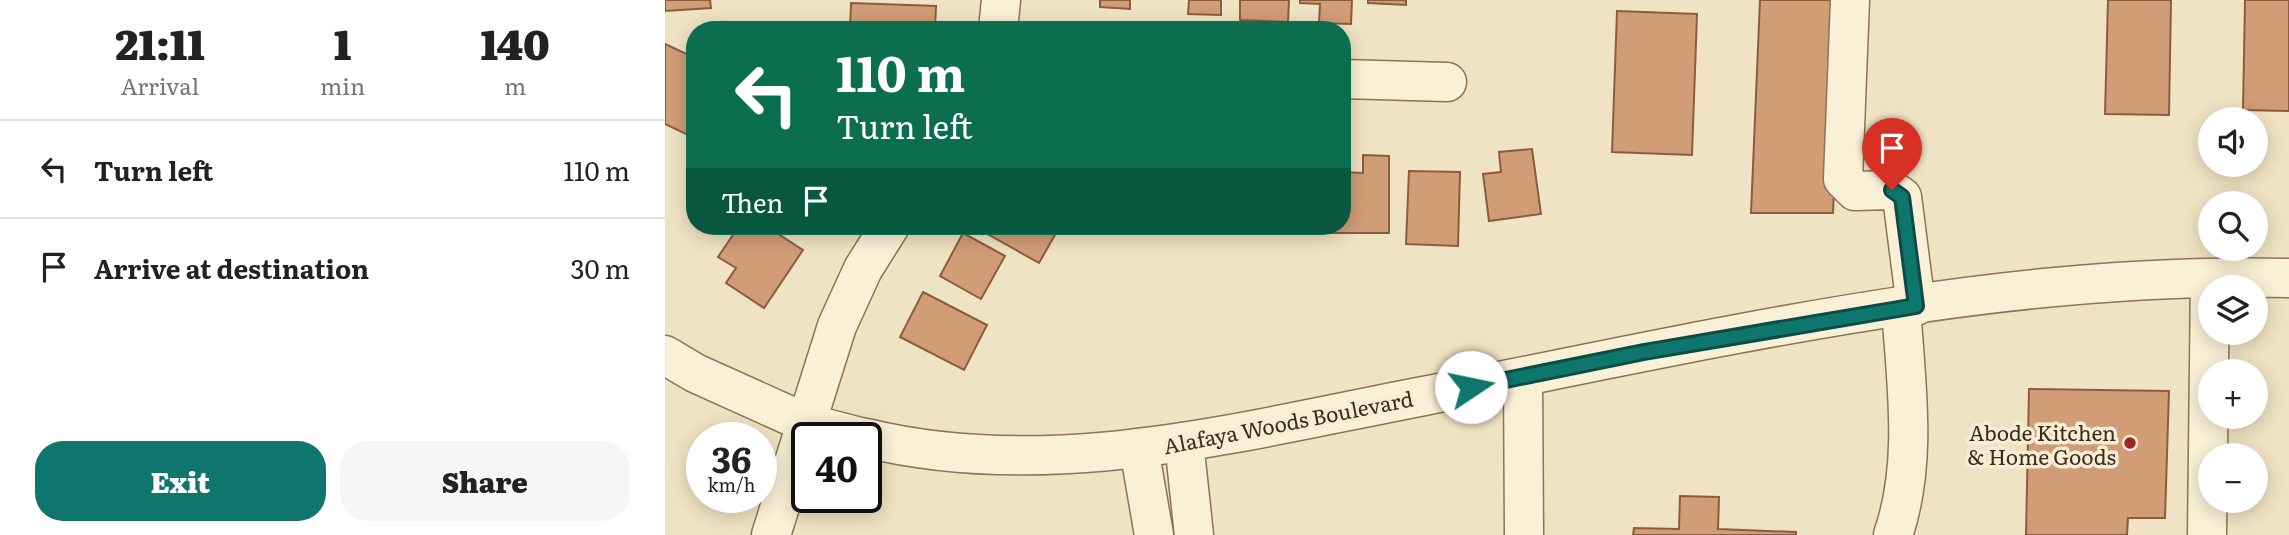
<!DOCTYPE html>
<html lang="en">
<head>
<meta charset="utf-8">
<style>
  :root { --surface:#fff; --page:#f6f6f6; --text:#222; --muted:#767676; --line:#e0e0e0; --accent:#0f766e }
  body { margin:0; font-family:Literata,serif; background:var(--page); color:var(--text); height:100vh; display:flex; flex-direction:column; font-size:26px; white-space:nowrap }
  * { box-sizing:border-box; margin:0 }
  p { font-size:23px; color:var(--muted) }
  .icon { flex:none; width:38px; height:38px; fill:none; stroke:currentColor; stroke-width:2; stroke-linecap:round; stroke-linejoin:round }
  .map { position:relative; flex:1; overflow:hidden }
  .details { display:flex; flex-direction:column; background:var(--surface); width:665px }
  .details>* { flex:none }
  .top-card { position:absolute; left:21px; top:21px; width:665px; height:214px; border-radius:28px; box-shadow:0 4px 18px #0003; background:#0b6e4f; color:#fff; overflow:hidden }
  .fabs { position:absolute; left:1533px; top:107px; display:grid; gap:14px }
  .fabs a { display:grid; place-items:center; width:70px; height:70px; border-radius:50%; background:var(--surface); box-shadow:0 4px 18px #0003; font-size:35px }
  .speed { position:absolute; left:21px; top:422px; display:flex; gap:14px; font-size:35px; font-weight:700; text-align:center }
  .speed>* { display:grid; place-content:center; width:91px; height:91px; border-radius:50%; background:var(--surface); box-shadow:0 4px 18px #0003; line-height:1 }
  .speed small { font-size:18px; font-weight:400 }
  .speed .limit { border:4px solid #111; border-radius:10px; background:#fff; color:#111 }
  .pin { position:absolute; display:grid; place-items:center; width:60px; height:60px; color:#fff; margin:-72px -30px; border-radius:50% 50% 50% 0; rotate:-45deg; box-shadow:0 0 7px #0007 }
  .pin .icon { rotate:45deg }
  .me { position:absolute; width:77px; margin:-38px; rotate:79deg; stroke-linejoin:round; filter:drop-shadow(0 0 5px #0008) }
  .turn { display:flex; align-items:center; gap:24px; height:147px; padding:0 35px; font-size:32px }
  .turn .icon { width:91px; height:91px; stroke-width:2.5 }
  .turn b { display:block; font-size:49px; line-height:60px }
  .then { display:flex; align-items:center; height:66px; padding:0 35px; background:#0003; gap:14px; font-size:26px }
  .eta { display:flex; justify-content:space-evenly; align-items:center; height:119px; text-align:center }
  .eta b { font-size:42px; font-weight:800; line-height:49px }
  .cta { display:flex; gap:14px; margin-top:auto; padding:14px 35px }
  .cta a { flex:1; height:80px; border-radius:28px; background:var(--accent); color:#fff; font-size:28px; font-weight:800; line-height:80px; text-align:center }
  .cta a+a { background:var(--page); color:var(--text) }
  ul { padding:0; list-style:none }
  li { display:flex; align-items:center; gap:21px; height:98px; padding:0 35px; border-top:2px solid var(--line) }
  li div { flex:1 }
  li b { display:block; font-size:26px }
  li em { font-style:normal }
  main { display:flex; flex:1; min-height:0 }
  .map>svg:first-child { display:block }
</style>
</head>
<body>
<main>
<section class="details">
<div class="eta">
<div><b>21:11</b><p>Arrival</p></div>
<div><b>1</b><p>min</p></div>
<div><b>140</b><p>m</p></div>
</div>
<ul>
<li><svg class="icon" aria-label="left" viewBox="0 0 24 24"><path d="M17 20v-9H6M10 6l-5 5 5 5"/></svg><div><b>Turn left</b></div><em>110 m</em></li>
<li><svg class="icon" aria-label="arrive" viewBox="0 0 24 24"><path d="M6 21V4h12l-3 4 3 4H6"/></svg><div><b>Arrive at destination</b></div><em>30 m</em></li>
</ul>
<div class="cta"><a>Exit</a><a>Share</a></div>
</section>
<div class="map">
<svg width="1624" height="535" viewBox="0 0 1624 535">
  <rect width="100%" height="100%" fill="#f0e3c3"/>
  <g fill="#d09d77" stroke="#8c5d3d" stroke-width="2">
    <path d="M0 0H45L46 8 0 11Z"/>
    <path d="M435 0H465V9L435 7Z"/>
    <path d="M524 0H556V15L523 14Z"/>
    <path d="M575 0H624L623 22 575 20Z"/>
    <path d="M635 0H687L686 24 654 23 655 4 635 3Z"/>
    <path d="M703 0H741V5L703 3Z"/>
    <path d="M1095 0H1177L1168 213H1086Z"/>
    <path d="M1443 0H1506L1504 115 1440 114Z"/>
    <path d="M1580 0H1624V111L1578 110Z"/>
    <path d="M186 3 271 6 270 30H185Z"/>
    <path d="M952 11 1032 14 1027 155 947 152Z"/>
    <path d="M0 44 30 58V120L23 135 0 124Z"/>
    <path d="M867 149 876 214 824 221 818 174 836 172 834 152Z"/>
    <path d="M698 155 724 156V233H660V226H677V172L698 173Z"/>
    <path d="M744 171 795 172 793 246 741 244Z"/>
    <path d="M74 226H101L138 250 99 308 61 283 71 268 53 257Z"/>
    <path d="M308 226H395L374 263Z"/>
    <path d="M470 226H514V230L470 228Z"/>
    <path d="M558 226H613V234L558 231Z"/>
    <path d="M298 233 340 256 316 299 275 276Z"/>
    <path d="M258 292 322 325 299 370 235 337Z"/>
    <path d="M1364 389 1504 391 1500 518H1463L1462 535H1361Z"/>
    <path d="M1015 496 1054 497 1053 529 1131 532V535H968L969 528 1014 529Z"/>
  </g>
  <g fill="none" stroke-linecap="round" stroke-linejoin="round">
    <g stroke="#8b7458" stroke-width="41">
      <g id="minor">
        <path d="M1185 0 1178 179 1190 191 1227 190 1237 197 1251 306"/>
        <path d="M333 30 336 0"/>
        <path d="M677 79 782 82"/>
        <path d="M0 355 30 373 141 423 199 438"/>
        <path d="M858 377 859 535"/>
        <path d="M201 438C387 483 576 431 759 396 1041 341 1335 270 1624 278"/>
        <path d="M519 442 529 535"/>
        <path d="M474 448 489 535"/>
        <path d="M106 535 172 326 198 269 225 226"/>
        <path d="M1228 535C1253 463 1241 383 1236 308"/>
        <path d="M1542 535 1545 279"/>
      </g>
    </g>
    <use href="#minor" stroke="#faf0d6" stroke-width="38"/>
  </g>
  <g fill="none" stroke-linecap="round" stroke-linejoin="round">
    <g stroke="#0a4d48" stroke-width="18">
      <path id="route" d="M806 387 979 352 1251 306 1237 197 1227 190"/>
    </g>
    <use href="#route" stroke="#0f766e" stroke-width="12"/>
  </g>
  <circle fill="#9e2625" stroke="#f7edd3" stroke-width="2.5" cx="1465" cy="443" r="7"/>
  <g text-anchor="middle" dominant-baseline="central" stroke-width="7" stroke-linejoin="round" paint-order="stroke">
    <g font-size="21" fill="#3a2c1d" stroke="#f7edd3">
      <text transform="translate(623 421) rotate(-11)">Alafaya Woods Boulevard</text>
    </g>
    <g font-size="21" fill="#3a2c1d" stroke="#f7edd3" text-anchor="end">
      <text x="1451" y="431">Abode Kitchen<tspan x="1451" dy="24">&amp; Home Goods</tspan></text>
    </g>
  </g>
</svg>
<div class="fabs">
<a><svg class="icon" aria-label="sound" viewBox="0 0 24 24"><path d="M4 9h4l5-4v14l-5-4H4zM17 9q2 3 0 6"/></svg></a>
<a><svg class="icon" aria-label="search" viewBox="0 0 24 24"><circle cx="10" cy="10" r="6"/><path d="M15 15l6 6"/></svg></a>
<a><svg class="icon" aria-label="layers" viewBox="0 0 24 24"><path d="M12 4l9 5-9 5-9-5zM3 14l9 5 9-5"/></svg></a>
<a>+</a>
<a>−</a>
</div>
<div class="speed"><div>36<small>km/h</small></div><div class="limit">40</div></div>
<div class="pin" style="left:1227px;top:190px;background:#d93025"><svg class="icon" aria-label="arrive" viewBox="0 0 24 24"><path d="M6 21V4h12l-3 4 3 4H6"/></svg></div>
<svg class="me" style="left:806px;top:387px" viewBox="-20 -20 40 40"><circle r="19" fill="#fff"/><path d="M0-13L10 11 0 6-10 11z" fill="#0f766e"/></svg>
<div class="top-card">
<div class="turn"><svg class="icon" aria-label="left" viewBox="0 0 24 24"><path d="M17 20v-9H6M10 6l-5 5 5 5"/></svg><div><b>110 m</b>Turn left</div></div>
<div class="then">Then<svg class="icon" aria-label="arrive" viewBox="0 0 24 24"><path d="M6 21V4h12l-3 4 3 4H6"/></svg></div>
</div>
</div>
</main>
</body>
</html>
